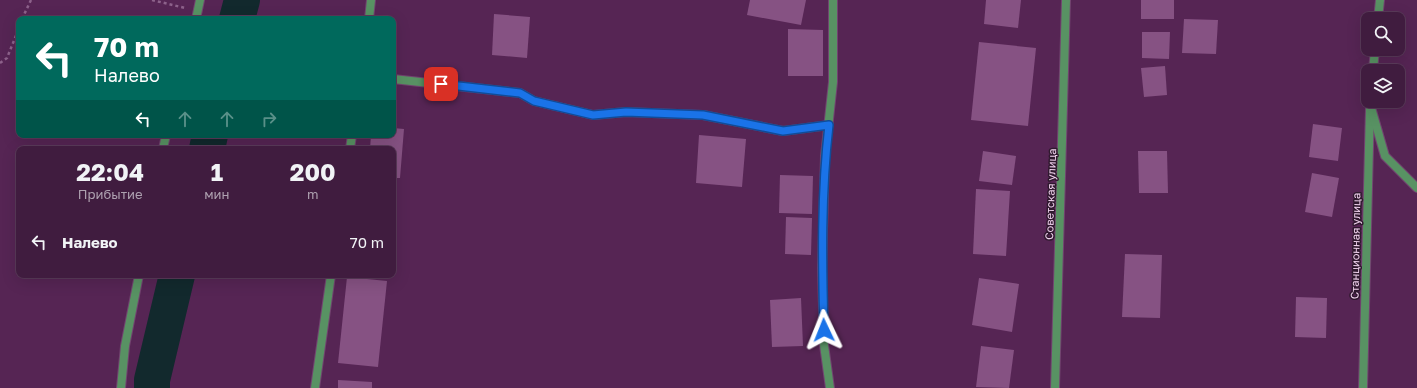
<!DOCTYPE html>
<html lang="ru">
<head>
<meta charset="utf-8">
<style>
  :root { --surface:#401c3f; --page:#472546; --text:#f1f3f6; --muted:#aea1b0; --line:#593a59 }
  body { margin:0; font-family:"Golos Text",sans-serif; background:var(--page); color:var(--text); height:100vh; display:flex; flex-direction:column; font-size:15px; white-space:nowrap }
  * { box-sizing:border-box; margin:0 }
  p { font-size:13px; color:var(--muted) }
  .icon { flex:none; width:22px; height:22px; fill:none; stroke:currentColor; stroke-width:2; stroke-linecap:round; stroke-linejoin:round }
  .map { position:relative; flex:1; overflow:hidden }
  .drawer { position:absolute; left:16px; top:146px; width:380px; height:132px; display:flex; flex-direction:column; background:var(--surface); border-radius:8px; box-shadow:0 4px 16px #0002,0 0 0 1px var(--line) }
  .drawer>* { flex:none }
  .top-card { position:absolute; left:16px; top:16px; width:380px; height:122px; border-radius:8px; box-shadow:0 4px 16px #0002,0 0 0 1px var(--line); background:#00695c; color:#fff; overflow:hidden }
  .tools { position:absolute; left:1361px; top:12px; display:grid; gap:8px }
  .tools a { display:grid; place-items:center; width:44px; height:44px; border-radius:8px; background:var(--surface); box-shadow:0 4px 16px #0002,0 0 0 1px var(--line); font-size:20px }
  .pin { position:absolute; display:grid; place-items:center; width:34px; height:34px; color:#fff; margin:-17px; border-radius:8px; box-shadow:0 2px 6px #0006 }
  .me { position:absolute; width:44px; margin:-22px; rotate:358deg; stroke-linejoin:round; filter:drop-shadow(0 0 3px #0008) }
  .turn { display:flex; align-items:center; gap:14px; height:84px; padding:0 12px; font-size:18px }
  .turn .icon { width:52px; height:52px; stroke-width:2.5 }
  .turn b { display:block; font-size:28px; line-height:34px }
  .lanes { display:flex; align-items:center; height:38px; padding:0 12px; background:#0003; justify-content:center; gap:20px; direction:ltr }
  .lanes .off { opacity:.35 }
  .eta { display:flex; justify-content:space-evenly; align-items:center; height:68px; text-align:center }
  .eta b { font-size:24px; font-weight:700; line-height:28px }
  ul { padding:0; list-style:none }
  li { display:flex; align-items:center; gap:12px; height:56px; padding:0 12px }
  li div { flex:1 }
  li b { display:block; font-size:15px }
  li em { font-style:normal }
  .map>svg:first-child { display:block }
</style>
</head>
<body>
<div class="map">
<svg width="1417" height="388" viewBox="0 0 1417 388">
  <rect width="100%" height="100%" fill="#562554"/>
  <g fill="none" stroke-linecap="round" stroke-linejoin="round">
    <g stroke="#12292d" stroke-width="36">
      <path d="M237 19 242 0"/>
      <path d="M207 149 210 135"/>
      <path d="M152 388V380L177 275"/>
    </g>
  </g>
  <g fill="#865283">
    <path d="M750 0H806L801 25 747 15Z"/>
    <path d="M986 0H1021L1018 28 984 24Z"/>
    <rect x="1141" y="0" width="33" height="19"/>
    <path d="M494 14 530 17 527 58 492 55Z"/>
    <path d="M1184 19 1218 20 1216 54 1182 53Z"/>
    <path d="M788 29 823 30V76H788Z"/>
    <path d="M1142 32H1170L1169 59 1142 58Z"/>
    <path d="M979 42 1036 48 1028 126 971 120Z"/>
    <path d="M1165 66 1167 95 1144 97 1141 68Z"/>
    <path d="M1313 124 1342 128 1338 161 1309 157Z"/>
    <path d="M393 128 404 129 400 178H393V149H370L371 135H393Z"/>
    <path d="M699 135 746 139 742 187 696 183Z"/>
    <path d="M983 151 1016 156 1012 185 979 181Z"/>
    <path d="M1138 151H1167L1168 193H1139Z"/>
    <path d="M1312 173 1339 178 1332 217 1305 212Z"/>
    <path d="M780 175 813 176 812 214 779 213Z"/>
    <path d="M976 189 1010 191 1006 256 973 254Z"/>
    <path d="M786 217 812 218 811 255 785 254Z"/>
    <path d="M1125 254 1162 255 1160 318 1122 317Z"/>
    <path d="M347 277 387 281 378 367 338 363Z"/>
    <path d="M979 278 1019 284 1012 332 972 325Z"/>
    <path d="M1296 297 1327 298 1326 338 1295 337Z"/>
    <path d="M801 298 803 346 772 347 770 300Z"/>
    <path d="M981 346 1014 350 1009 388 976 387Z"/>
    <path d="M338 380 372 382V388H338Z"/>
  </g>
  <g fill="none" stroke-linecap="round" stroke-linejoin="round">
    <g stroke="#724470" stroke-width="10">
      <g id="service">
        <path d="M196 19 200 0"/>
        <path d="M163 149 166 135"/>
        <path d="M121 388 125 346 139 275"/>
      </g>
    </g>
    <g stroke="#724470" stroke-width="10">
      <g id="minor">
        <path d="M369 19 371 0"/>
        <path d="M393 79 520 93 534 101 593 115 626 112 703 115 783 131 829 125"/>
        <path d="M350 149 352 135"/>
        <path d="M315 388 331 275"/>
        <path d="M830 388 824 345 822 268 825 156 833 82V0"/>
        <path d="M1055 388 1066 0"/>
        <path d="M1363 388 1370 107"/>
      </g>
    </g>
    <g stroke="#724470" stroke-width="10">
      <g id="tertiary">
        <path d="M1378 19 1380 0"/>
        <path d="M1373 71 1375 49"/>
        <path d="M1370 101V104L1385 156 1417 188"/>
      </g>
    </g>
    <g stroke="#8d628b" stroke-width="2.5" stroke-dasharray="3 3" stroke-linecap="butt">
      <path d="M152 0 185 8"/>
      <path d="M22 19 31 0"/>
      <path d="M0 63 7 58 19 28"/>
    </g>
    <use href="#service" stroke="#589263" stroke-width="8"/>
    <use href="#minor" stroke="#589263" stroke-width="8"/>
    <use href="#tertiary" stroke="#589263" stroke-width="8"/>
  </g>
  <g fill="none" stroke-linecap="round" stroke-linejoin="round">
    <g stroke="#114b97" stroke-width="10">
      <path id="route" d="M441 84 520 93 534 101 593 115 626 112 703 115 783 131 829 125C821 193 822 262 824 330"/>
    </g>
    <use href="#route" stroke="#1a73e8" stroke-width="7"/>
  </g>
  <g text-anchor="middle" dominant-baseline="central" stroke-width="3" stroke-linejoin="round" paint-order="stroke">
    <g font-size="11" fill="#f1d2ee" stroke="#2f192e">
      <text transform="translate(1050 194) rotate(-88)">Советская улица</text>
      <text transform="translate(1355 246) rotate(-89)">Станционная улица</text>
    </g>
  </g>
</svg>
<div class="tools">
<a><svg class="icon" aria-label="search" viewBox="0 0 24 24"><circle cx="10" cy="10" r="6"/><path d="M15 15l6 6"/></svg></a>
<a><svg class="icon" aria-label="layers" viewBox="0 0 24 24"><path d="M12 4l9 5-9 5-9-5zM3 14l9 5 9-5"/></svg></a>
</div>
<div class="pin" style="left:441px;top:84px;background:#d93025"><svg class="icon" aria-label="arrive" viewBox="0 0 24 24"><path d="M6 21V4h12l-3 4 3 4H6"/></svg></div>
<svg class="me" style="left:824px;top:330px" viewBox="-20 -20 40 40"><path d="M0-17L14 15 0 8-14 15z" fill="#1a73e8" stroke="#fff" stroke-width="4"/></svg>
<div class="top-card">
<div class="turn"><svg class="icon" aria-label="left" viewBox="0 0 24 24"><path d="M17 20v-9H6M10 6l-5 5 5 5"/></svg><div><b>70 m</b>Налево</div></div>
<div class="lanes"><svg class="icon" aria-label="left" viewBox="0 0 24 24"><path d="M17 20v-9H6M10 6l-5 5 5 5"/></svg><svg class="icon off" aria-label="ahead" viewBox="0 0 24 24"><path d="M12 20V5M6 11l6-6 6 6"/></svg><svg class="icon off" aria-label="ahead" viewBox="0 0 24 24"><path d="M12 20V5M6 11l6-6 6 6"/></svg><svg class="icon off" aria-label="right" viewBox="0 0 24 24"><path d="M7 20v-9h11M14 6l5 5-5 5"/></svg></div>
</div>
<section class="drawer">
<div class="eta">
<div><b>22:04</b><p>Прибытие</p></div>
<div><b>1</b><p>мин</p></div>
<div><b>200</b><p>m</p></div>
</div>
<ul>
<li><svg class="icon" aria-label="left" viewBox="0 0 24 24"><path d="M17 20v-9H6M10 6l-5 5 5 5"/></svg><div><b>Налево</b></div><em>70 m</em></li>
</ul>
</section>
</div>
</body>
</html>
